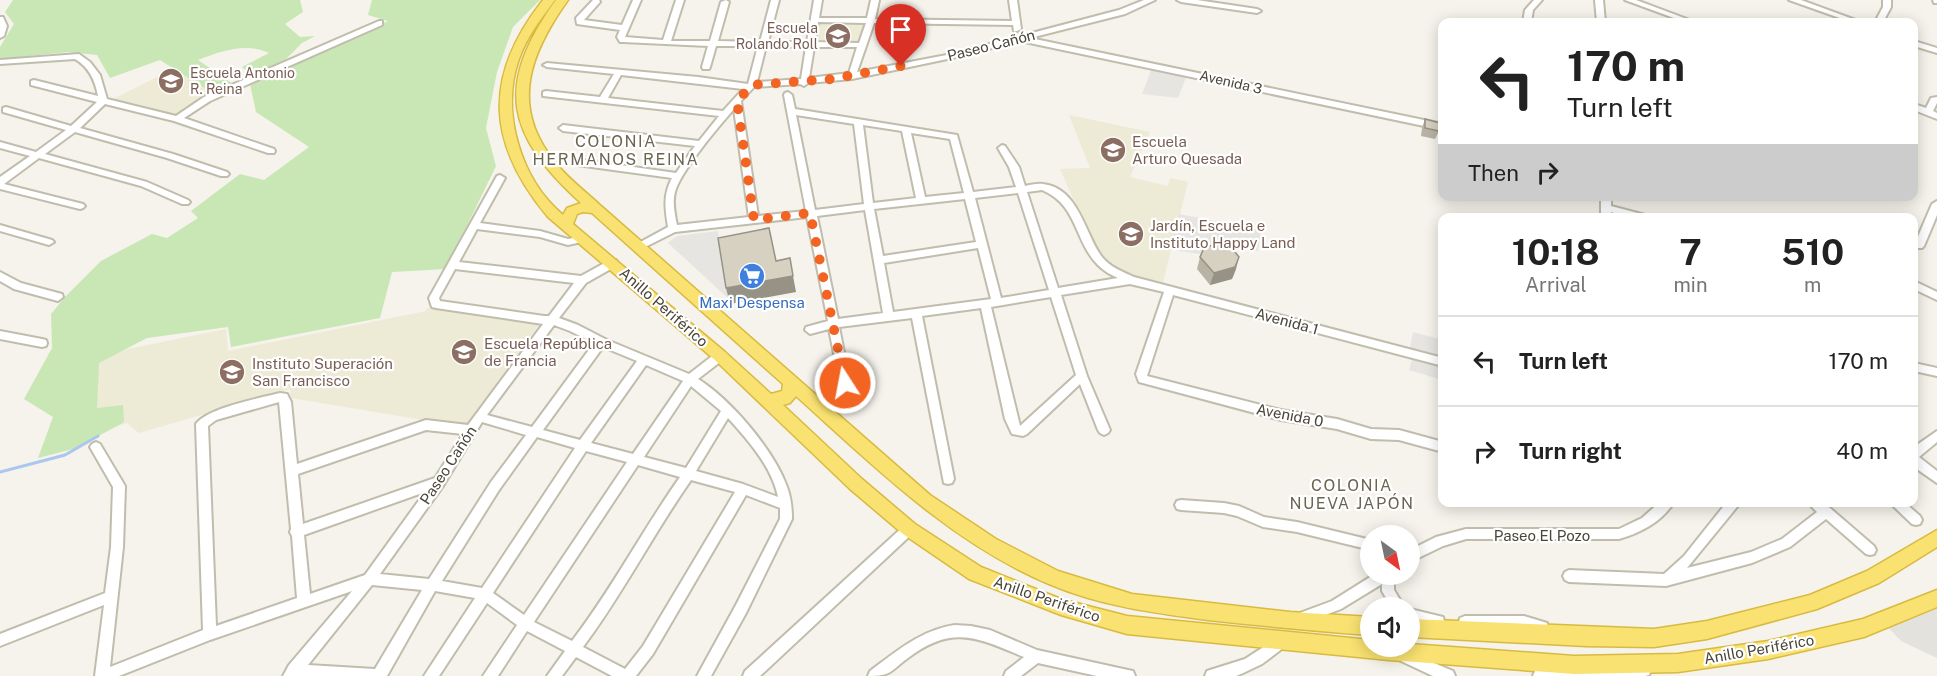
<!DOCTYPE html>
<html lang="en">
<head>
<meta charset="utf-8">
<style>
  :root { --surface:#fff; --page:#f6f6f6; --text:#222; --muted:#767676; --line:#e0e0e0 }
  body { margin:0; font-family:"Public Sans",sans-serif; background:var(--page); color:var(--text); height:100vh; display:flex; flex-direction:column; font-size:22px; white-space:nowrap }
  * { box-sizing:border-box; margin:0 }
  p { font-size:20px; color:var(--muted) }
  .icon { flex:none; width:33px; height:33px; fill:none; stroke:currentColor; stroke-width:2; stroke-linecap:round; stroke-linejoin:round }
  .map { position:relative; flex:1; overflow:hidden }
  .details { position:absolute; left:1438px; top:213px; width:480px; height:294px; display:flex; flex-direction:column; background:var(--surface); border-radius:12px; box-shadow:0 3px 15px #0003 }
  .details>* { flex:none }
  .top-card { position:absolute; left:1438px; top:18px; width:480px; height:183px; border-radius:12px; box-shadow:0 3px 15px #0003; background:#fff; color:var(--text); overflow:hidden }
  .needle { width:39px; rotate:147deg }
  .fabs { position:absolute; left:1360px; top:525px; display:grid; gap:12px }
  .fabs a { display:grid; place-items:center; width:60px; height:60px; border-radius:50%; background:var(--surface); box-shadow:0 3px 15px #0003; font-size:30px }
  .pin { position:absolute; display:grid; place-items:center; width:51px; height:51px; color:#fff; margin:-62px -26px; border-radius:50% 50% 50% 0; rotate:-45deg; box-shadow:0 0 6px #0007 }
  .pin .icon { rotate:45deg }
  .me { position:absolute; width:66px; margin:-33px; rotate:349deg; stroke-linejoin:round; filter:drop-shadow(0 0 4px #0008) }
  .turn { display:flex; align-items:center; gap:21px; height:126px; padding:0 30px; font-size:27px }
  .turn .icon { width:78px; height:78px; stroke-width:2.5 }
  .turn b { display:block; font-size:42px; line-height:51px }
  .then { display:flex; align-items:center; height:57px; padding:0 30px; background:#0003; gap:12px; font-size:22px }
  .eta { display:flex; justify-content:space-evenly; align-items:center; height:102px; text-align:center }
  .eta b { font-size:36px; font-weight:700; line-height:42px }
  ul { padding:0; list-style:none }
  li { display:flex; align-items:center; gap:18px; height:90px; padding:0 30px; border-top:2px solid var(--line) }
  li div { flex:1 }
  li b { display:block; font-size:22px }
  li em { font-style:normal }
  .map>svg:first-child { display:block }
</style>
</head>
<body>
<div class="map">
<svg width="1937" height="676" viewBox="0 0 1937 676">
  <rect width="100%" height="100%" fill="#f5f3eb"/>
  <path fill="#e4e2dc" d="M1937 598V658L1901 641 1882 621Z"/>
  <g fill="#edead5">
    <path d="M815 19 869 21 859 44 812 43Z"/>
    <path d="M173 69 212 93 177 116 111 100Z"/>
    <path d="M1069 115 1150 132 1130 177 1168 186 1170 178 1188 182 1163 282 1125 274 1099 257 1060 169 1090 168Z"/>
    <path d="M427 308 540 323 465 427 291 398 290 389 139 433 127 423 102 432 59 363 226 329 228 351 426 311Z"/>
  </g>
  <g fill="#c8e7b5">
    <path d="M13 0H300L303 12 285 24 300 37 315 36 302 43 286 59 252 76 242 67 269 53C246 42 221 51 198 60L233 84 212 93 160 60 110 78 97 55 68 52 0 59V47L14 24 5 12Z"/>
    <path d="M372 0H540L513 27 497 72 486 128 496 166 446 269 392 272 380 318 231 347 228 327 147 338 99 363 97 408 123 405 124 422 77 448 38 458 53 417 24 399 52 348 51 314 65 297 101 261 152 234 167 238 198 218 191 211 240 174 264 180 309 147 256 112 250 84 388 21 368 15Z"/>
  </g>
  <g fill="#e7e5e2">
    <path d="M1153 65 1188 72 1178 98 1142 94Z"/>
    <path d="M1179 214 1261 230 1258 251 1230 245 1227 258 1167 249Z"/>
    <path d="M718 231 729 299 668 243 677 236Z"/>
    <path d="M1413 332 1443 340V357L1409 353Z"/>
    <path d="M1413 356 1443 365 1442 380 1409 370Z"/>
  </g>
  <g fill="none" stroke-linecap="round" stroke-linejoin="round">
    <path stroke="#a9c7ef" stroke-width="3" d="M0 472 65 455 98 436"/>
    <g stroke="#c0bdad" stroke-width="4">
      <g id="minor">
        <path d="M593 0H599L600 2 584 20 622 25 633 0H641L625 37 663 40 676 0H684L671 41H710L721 2 726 0 729 2 718 41 760 42 771 0H779L768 42H807L814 0H822L819 18H867L871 0H879L875 19 1012 21 1009 0H1017L1021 29 1017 31H1014L1013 25 874 23 857 72 952 54 1119 10 1144 0H1155L1125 14 1030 38 1443 124V130L1020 41 952 58 852 79 808 83 804 86 800 84 754 87 741 101 758 216 806 211 784 95 785 93 788 92 792 95 795 109 957 135 973 192 1016 187 1009 167 998 148 1002 145 1005 146 1019 167 1025 186C1030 185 1038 183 1043 184 1079 188 1085 235 1102 257 1110 267 1123 272 1134 277L1443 358V366L1173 295 1147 376 1281 410 1337 419 1371 429 1399 430 1443 442V452L1399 440 1371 439 1337 429 1281 420 1139 382 1136 374 1164 292 1130 284 1061 295 1087 376 1110 430 1108 433 1104 435 1100 433 1098 430 1080 384 1027 434 1023 436 1012 434 1005 419 981 308 922 316 954 479 952 483 948 484 944 483 912 318 839 327 850 383 849 386H841L840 383 829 329 810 334 805 330 806 327 828 321 807 217 675 232 641 249H635L633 247 635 245 668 227C665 209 663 195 672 178L577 165 572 162 577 159 676 173 695 146 563 131 559 128 563 125 699 141 719 116 543 96V92L546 91 600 97 614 74 547 67 543 65 547 63 698 77 748 84 758 46H716L710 67 709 69H703L702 67 708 46 623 42H620L617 37 620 30 577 24 576 18ZM818 22 866 23 859 43 815 42ZM766 46 806 47 801 79 757 82ZM814 47H857L849 73 809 78ZM621 75 743 89 723 111 608 98ZM734 109 749 217 677 225C675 215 672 203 675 192 680 172 719 126 734 109ZM796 115 854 124 864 204 815 210ZM863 125 902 131 916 198 873 203ZM911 133 950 139 964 193 925 197ZM1042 190C1078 205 1074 241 1098 265 1104 271 1111 275 1118 278L1058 288 1027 192ZM1018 193 1049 290 1001 298 975 198ZM965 199 976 242 883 256 874 209ZM865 210 883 313 838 319 817 216ZM978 248 991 299 893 312 884 263ZM1051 297 1076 375 1020 426 991 307Z"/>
        <path d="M1177 0H1197L1257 9 1261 11 1257 13 1181 2Z"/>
        <path d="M1534 0H1542L1533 10 1531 22H1523L1525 10Z"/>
        <path d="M1595 0H1603L1605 22H1597Z"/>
        <path d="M1625 0H1636L1695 22H1685Z"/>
        <path d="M1789 0H1801L1861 22H1851Z"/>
        <path d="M1883 0H1891V7L1883 22H1875L1883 7Z"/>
        <path d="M1933 0H1937V3H1934Z"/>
        <path d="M0 17H3L7 26 4 36 0 38Z"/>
        <path d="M379 21H382V25L210 101 184 118 274 149 275 151 274 153H268L174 121 105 104 80 128 173 154 227 172 229 174 227 176H221L167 158 75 132 45 154 147 182 188 200 190 202 188 204H182L141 186 39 158 4 184 83 204 85 206 83 208 80 209 0 189V177L30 156 0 148V142L36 152 66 130 3 112V108L6 107 71 126 97 102 31 85V81L34 80 98 96C95 80 89 67 75 59L0 64V60L79 54 90 62 100 75 107 99 176 116 204 97Z"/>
        <path d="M1914 41 1937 48V53L1914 46Z"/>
        <path d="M1937 97V103L1933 111 1937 113V119L1914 110V104L1926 108 1931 98Z"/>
        <path d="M500 175 505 178 480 223 540 231 568 239 583 236 588 239 586 241 568 245 540 237 477 229 459 262 581 276 610 260H616L618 263 616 266 586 283 559 318 578 325 607 340 689 374 716 353H724L725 356 724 359 698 379C730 399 774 450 787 487 791 498 792 508 792 519L746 613 711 676H697L736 605 780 519V508L746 495 653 654 636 676H612L576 657 562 676H547L565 651 527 631 498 676H483L517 625 487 603 439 676H424L475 598 435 591 387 676H283L289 665 352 591 210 640 119 676H95L104 605 0 646V634L105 593 111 547 113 487 90 447 92 444 96 442 100 444 125 486 123 547 110 667 203 630 196 424C207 408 260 398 280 393L287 394 291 402 297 464 426 420 468 425 543 324 436 308 432 307 429 298 497 176ZM455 269 574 283 549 316H544L440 301 439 298ZM554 325 570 331 594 343 532 427 487 415ZM603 347 637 361 580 440 543 430ZM646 365 683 381 633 454 591 443ZM691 386 721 411 686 468 644 457ZM279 402 291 529 290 532 292 536 297 598 216 626 208 426 216 420ZM728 418C748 440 772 467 778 497L743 484 696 471ZM482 422 526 435 491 482 429 579 380 574 443 486ZM426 430 463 434 435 478 303 524 298 474ZM537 437 575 448 482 588 442 581 499 490ZM586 451 627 462 524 615 493 593ZM638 465 680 477C642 531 612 589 572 641L534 622ZM691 480 735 492 643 646 625 669 583 647C623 594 653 534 691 480ZM425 492 365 575 310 594 304 535ZM372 585 422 590 375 669 308 665Z"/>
        <path d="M1601 196H1611V206L1649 216 1650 218H1631L1611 212V218H1601Z"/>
        <path d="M1937 201V215L1924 246 1922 248H1916L1914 246 1932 204Z"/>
        <path d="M0 225 52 240 54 242 49 245 0 231Z"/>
        <path d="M0 272 21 283 62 294 63 297 58 301 14 289 0 281Z"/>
        <path d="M1914 281 1937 292V300L1914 289Z"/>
        <path d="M0 331 42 339 46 340 47 343 46 346 42 347 0 339Z"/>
        <path d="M1914 363 1937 368V376L1914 371Z"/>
        <path d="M1937 431V442L1919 457 1937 471V483L1914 467V447Z"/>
        <path d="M1181 500 1224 503 1239 506 1264 517 1297 522 1371 540V550L1297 532 1263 527 1237 516 1224 513 1181 510 1177 509 1175 505 1177 501Z"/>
        <path d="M1660 502H1674C1662 522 1640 533 1619 539H1466L1443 546 1410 562V550L1436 537 1466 529H1619L1642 518Z"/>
        <path d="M1727 502H1741L1687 568 1751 552 1782 539 1817 512 1807 502H1823L1874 546 1876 550 1874 554 1870 555 1866 554 1826 519 1790 547 1752 563 1666 586 1569 582 1565 580 1563 576 1565 572 1569 570 1664 574 1684 556Z"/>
        <path d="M1889 502H1904L1920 516 1922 520 1920 524 1916 525 1912 524Z"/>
        <path d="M909 524 913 525 915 529 913 533 760 676H743L745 671 905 525Z"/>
        <path d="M1375 574H1394V590L1405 608H1392L1382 591V584L1341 609 1302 624 1297 622 1296 618 1297 614 1332 601Z"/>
        <path d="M1410 609 1443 617 1444 621 1443 625 1438 627 1410 621Z"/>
        <path d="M1465 616H1524L1547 623 1548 627 1547 631 1542 633 1524 628H1465L1460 626 1459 622 1460 618Z"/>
        <path d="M955 625 971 626 990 630 1037 650 1128 670 1133 671 1135 676H1097L1038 663 1021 676H1004L1006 671 1024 657C978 638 953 624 908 658 890 671 892 676 868 676L870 671C897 651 921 630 955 625Z"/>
        <path d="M1282 635 1287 637 1288 641 1287 645 1262 664 1241 674 1236 676H1205L1207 671 1245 659Z"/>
        <path d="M1406 651 1453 671 1455 676H1433L1401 661 1399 657 1401 653Z"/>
        <path d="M1644 664 1649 665 1651 670 1649 675 1645 676H1533L1535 671 1540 670 1627 668Z"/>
      </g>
    </g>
    <g stroke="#d9ba40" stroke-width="3">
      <g id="highway">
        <path d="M543 0H555C541 19 527 36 519 59 500 112 521 180 563 215L567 208 581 203C505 134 495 85 556 0H568C531 52 509 105 554 161 567 178 585 191 601 206L930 495 996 539 1058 571 1132 594 1290 612 1371 617V635C1316 631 1263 626 1208 620 1154 613 1101 606 1049 584 951 543 874 466 796 396L790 403 783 405 862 479 915 524 981 567 1061 599 1127 616 1371 640V646H1410V644L1574 656 1678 654 1768 641 1863 619 1937 590V607L1864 637 1768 659 1678 672 1574 674 1389 660 1127 634 1061 615 969 579 903 534 850 489 715 360 548 217C486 143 483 76 543 0ZM583 212 592 213 783 384 782 391 771 394 725 352 573 224 577 214Z"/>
        <path d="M1937 530V547L1879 583 1817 609 1707 639 1654 647 1586 646 1410 637V619L1654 629 1707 621 1810 595 1867 571Z"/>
      </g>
    </g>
    <use href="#minor" fill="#fff" fill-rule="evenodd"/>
    <use href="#highway" fill="#f9e271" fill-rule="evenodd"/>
  </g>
  <g fill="#b8b4a5">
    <path d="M1425 119 1439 131 1435 139 1421 136 1422 128Z"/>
    <path d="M1200 257 1236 269 1232 279 1210 285 1197 269Z"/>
  </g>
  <g fill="#969286">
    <path d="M1239 257 1236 269 1232 279 1210 285 1214 273Z"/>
    <path d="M793 276 796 292 730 304 726 288Z"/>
  </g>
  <g fill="#d6d1c0" stroke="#969286" stroke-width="1.5">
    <path d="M1425 119 1440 123 1439 131 1425 128Z"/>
    <path d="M769 228 776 261 790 258 793 276 726 288 718 238Z"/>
    <path d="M1216 244 1231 247 1239 257 1235 267 1214 273 1200 257 1204 248Z"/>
  </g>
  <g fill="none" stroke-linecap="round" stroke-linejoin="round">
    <path stroke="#f36423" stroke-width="10" stroke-dasharray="0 18" d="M845 383 810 213 754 220 737 101 752 85 832 79 901 66"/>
  </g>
  <defs>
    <g id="school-disc" transform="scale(1.35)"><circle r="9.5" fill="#8d6e63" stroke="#fff"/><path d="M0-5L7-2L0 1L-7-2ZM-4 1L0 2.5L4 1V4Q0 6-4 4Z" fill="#fff"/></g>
    <g id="supermarket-disc" transform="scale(1.35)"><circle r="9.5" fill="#3f7fe0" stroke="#fff"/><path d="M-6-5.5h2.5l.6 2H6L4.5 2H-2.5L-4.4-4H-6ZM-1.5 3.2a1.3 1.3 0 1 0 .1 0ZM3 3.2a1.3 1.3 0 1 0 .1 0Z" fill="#fff"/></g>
  </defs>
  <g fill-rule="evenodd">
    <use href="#school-disc" x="838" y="36"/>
    <use href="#school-disc" x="171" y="81"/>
    <use href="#school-disc" x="1113" y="150"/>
    <use href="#school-disc" x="1131" y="234"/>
    <use href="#supermarket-disc" x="752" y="276"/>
    <use href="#school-disc" x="464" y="352"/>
    <use href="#school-disc" x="232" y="372"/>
  </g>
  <g text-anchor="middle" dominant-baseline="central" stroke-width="4.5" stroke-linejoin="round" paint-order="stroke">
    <g font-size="14" fill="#785e54" stroke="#fff" text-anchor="end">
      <text x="818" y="28">Escuela<tspan x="818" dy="16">Rolando Roll</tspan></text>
      <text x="190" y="73" text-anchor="start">Escuela Antonio<tspan x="190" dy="16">R. Reina</tspan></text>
    </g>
    <g font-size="14" fill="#494538" stroke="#fff">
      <text transform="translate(1231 82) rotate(13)">Avenida 3</text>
    </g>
    <g font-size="15" fill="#494538" stroke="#fff">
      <text transform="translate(991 45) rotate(-14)">Paseo Cañón</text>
      <text transform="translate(664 307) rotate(41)">Anillo Periférico</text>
      <text transform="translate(1287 321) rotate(15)">Avenida 1</text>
      <text transform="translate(1290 415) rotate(11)">Avenida 0</text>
      <text transform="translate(448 465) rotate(-57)">Paseo Cañón</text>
      <text x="1542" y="535">Paseo El Pozo</text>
      <text transform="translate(1047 599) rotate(19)">Anillo Periférico</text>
      <text transform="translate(1759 649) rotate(-10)">Anillo Periférico</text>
    </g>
    <g font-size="15" fill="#785e54" stroke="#fff" text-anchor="start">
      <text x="1132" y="141">Escuela<tspan x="1132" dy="17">Arturo Quesada</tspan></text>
      <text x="1150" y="225">Jardín, Escuela e<tspan x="1150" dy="17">Instituto Happy Land</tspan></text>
      <text x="484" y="343">Escuela República<tspan x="484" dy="17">de Francia</tspan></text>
      <text x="252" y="363">Instituto Superación<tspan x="252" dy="17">San Francisco</tspan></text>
    </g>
    <g font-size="15" fill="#366cbe" stroke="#fff">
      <text x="752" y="302">Maxi Despensa</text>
    </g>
    <g font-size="16" letter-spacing="1.5" fill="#6b6550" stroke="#fff">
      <text x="616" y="141">COLONIA<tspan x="616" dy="18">HERMANOS REINA</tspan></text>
      <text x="1352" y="485">COLONIA<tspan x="1352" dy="18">NUEVA JAPÓN</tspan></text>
    </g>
  </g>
</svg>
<div class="fabs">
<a><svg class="needle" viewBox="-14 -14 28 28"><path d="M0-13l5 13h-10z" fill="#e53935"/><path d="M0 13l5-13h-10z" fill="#767676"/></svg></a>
<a><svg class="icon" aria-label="sound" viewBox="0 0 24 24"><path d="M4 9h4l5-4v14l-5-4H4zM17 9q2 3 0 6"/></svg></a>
</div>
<div class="pin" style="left:901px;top:66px;background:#d93025"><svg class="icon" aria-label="arrive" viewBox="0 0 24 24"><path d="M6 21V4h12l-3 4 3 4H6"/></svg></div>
<svg class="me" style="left:845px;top:383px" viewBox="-20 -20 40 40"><circle r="17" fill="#f36423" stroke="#fff" stroke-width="3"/><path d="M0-11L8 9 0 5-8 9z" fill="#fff"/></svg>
<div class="top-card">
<div class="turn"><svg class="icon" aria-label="left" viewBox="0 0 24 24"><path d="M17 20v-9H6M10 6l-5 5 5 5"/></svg><div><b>170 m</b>Turn left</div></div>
<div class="then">Then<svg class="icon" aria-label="right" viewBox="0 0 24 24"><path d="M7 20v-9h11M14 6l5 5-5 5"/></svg></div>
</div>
<section class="details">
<div class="eta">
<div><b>10:18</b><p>Arrival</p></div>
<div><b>7</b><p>min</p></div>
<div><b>510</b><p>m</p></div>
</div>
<ul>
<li><svg class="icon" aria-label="left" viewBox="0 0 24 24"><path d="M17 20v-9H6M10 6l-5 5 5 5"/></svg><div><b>Turn left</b></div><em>170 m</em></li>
<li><svg class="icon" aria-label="right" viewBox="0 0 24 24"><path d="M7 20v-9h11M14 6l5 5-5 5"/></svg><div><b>Turn right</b></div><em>40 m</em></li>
</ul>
</section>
</div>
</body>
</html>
